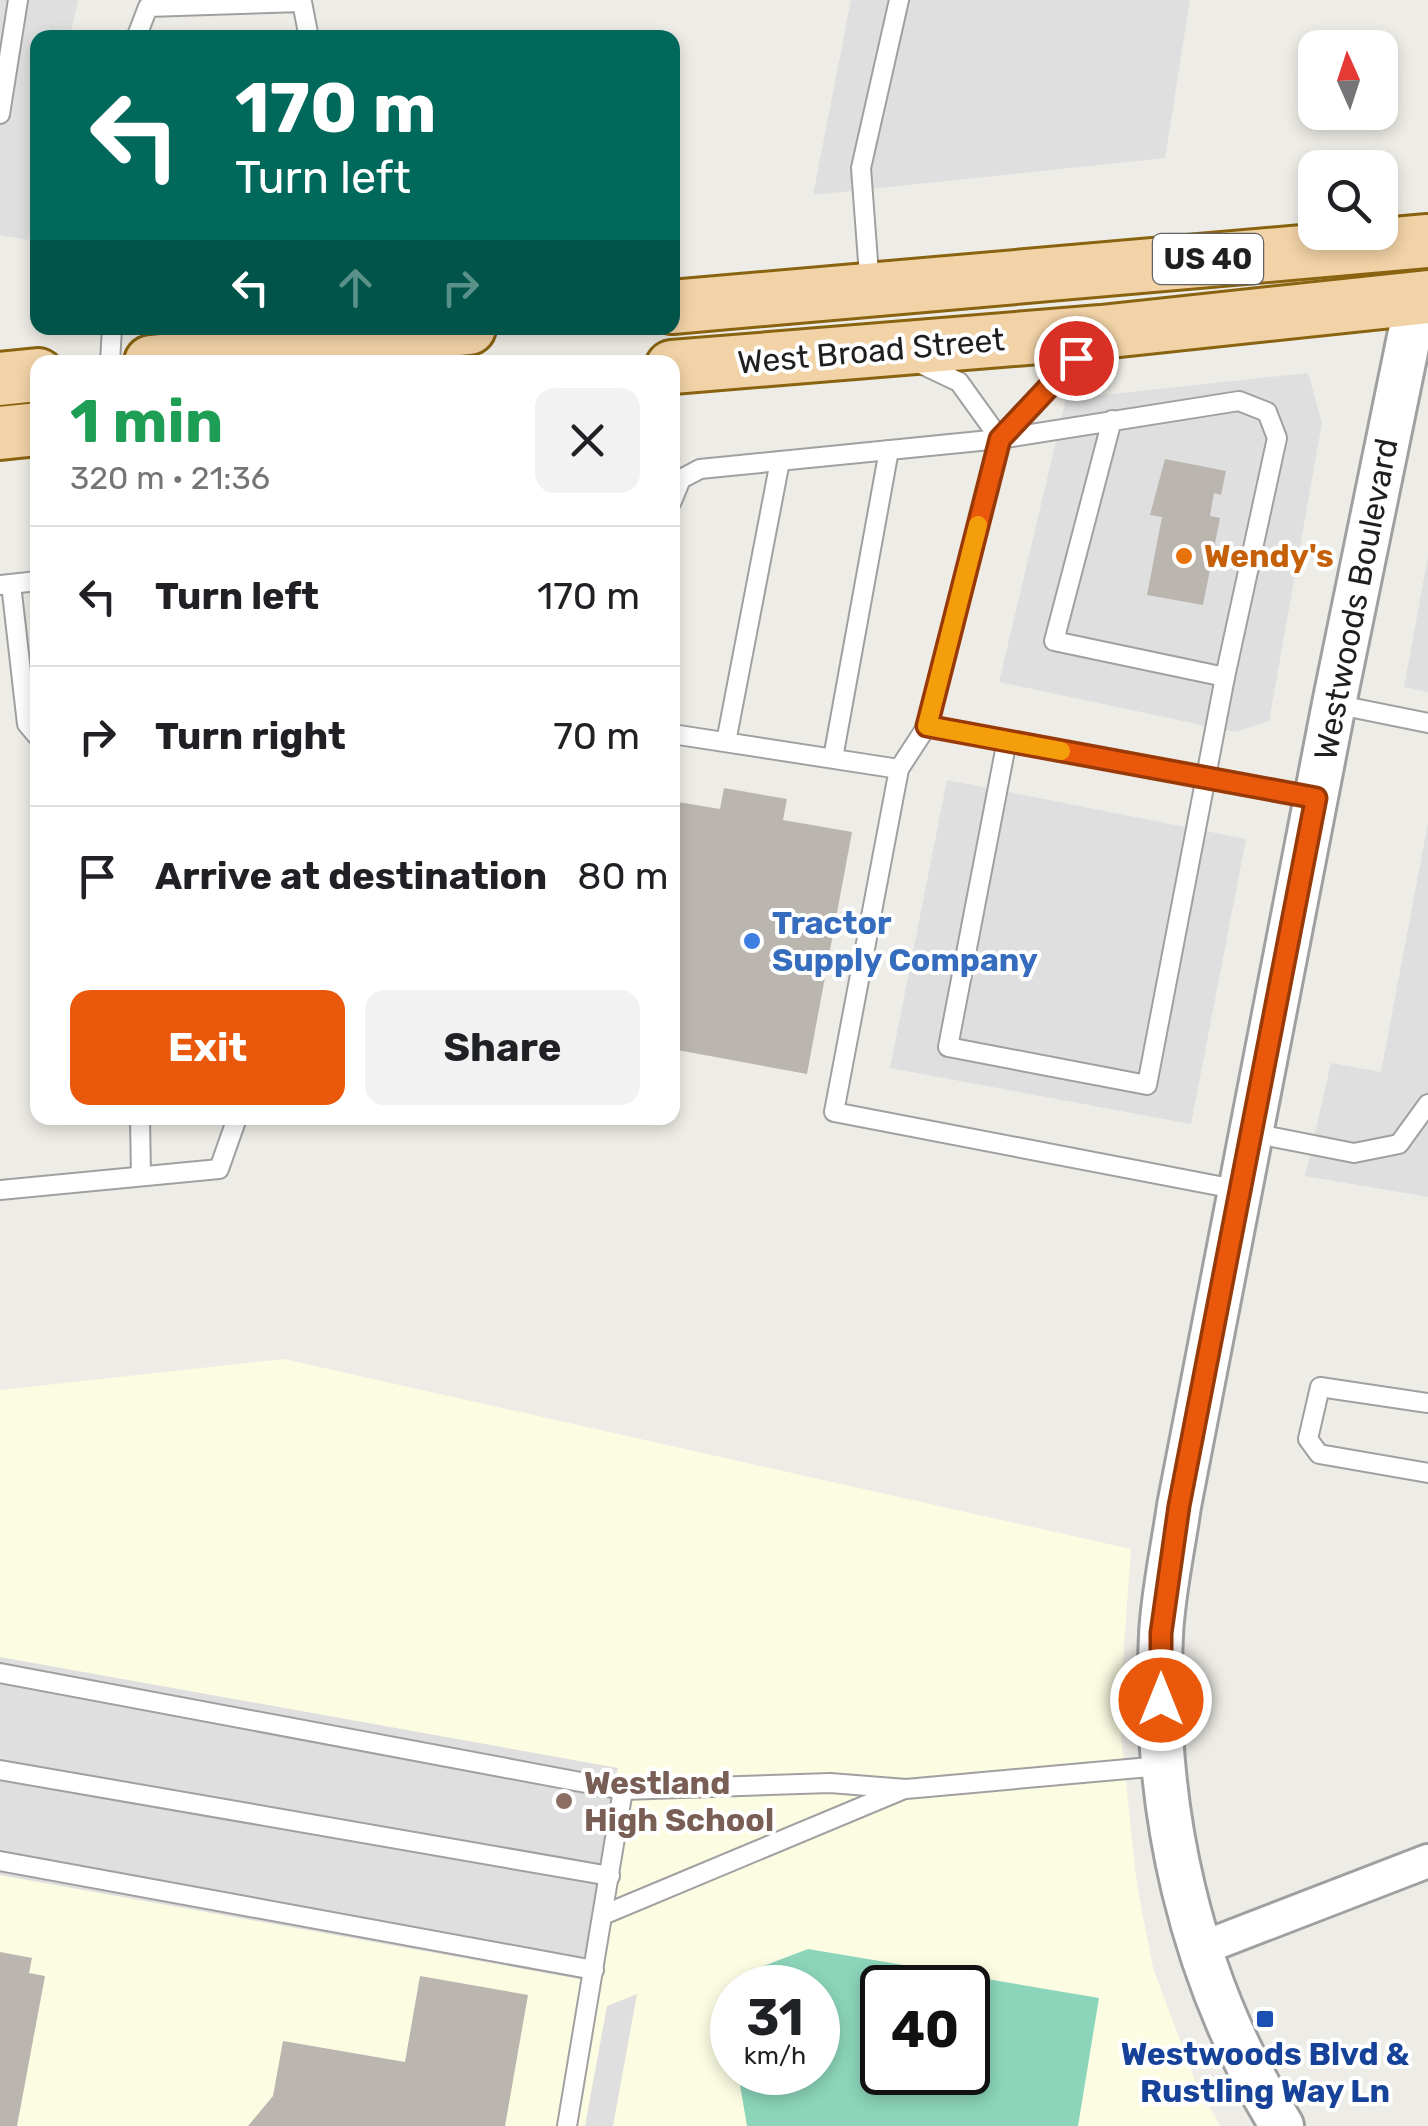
<!DOCTYPE html>
<html lang="en">
<head>
<meta charset="utf-8">
<style>
  :root { --surface:#fff; --page:#f2f2f2; --text:#202124; --muted:#757577; --line:#e0e0e0; --accent:#ea580c }
  body { margin:0; font-family:Rubik,sans-serif; background:var(--page); color:var(--text); height:100vh; display:flex; flex-direction:column; font-size:38px; white-space:nowrap }
  * { box-sizing:border-box; margin:0 }
  p { font-size:32px; color:var(--muted) }
  .icon { flex:none; width:55px; height:55px; fill:none; stroke:currentColor; stroke-width:2; stroke-linecap:round; stroke-linejoin:round }
  .map { position:relative; flex:1; overflow:hidden }
  .panel { position:absolute; left:30px; top:355px; width:650px; height:770px; display:flex; flex-direction:column; background:var(--surface); border-radius:20px; box-shadow:0 5px 15px #0003 }
  .panel>* { flex:none }
  .guide { position:absolute; left:30px; top:30px; width:650px; height:305px; border-radius:20px; box-shadow:0 5px 15px #0003; background:#00695c; color:#fff; overflow:hidden }
  .needle { width:65px; rotate:357deg }
  .fabs { position:absolute; left:1298px; top:30px; display:grid; gap:20px }
  .fabs a { display:grid; place-items:center; width:100px; height:100px; border-radius:20px; background:var(--surface); box-shadow:0 5px 15px #0003; font-size:50px }
  .speed { position:absolute; left:710px; top:1965px; display:flex; gap:20px; font-size:50px; font-weight:700; text-align:center }
  .speed>* { display:grid; place-content:center; width:130px; height:130px; border-radius:50%; background:var(--surface); box-shadow:0 5px 15px #0003; line-height:1 }
  .speed small { font-size:25px; font-weight:400 }
  .speed .limit { border:5px solid #111; border-radius:15px; background:#fff; color:#111 }
  .pin { position:absolute; display:grid; place-items:center; width:85px; height:85px; color:#fff; margin:-42px; border:5px solid #fff; border-radius:50%; box-shadow:0 2px 10px #0007 }
  .me { position:absolute; width:110px; margin:-55px; rotate:0deg; stroke-linejoin:round; filter:drop-shadow(0 0 8px #0008) }
  .turn { display:flex; align-items:center; gap:35px; height:210px; padding:0 40px; font-size:45px }
  .turn .icon { width:130px; height:130px; stroke-width:2.5 }
  .turn b { display:block; font-size:70px; line-height:85px }
  .lanes { display:flex; align-items:center; height:95px; padding:0 40px; background:#0003; justify-content:center; gap:50px; direction:ltr }
  .lanes .off { opacity:.35 }
  .round { display:grid; place-items:center; flex:none; width:105px; height:105px; border-radius:20px; background:var(--page) }
  .overview { display:flex; align-items:center; justify-content:space-between; height:170px; padding:0 40px }
  h1 { font-size:60px; font-weight:700; line-height:75px; color:#1e9e55 }
  .primary-button { display:flex; gap:20px; margin-top:auto; padding:20px 40px }
  .primary-button a { flex:1; height:115px; border-radius:20px; background:var(--accent); color:#fff; font-size:40px; font-weight:700; line-height:115px; text-align:center }
  .primary-button a+a { background:var(--page); color:var(--text) }
  ul { padding:0; list-style:none }
  li { display:flex; align-items:center; gap:30px; height:140px; padding:0 40px; border-top:2px solid var(--line) }
  li div { flex:1 }
  li b { display:block; font-size:38px }
  li em { font-style:normal }
  .map>svg:first-child { display:block }
</style>
</head>
<body>
<div class="map">
<svg width="1428" height="2126" viewBox="0 0 1428 2126">
  <rect width="100%" height="100%" fill="#eeece6"/>
  <path fill="#fbfce2" fill-rule="evenodd" d="M284 1359 1131 1549 1119 1717 1137 1885 1153 1968 1196 2083 1220 2126H0V1390ZM732 1988H818V2072H732ZM882 1988H968V2072H882Z"/>
  <path fill="#8cd5ba" fill-rule="evenodd" d="M808 1949 1099 1998 1078 2126H747L738 2073 818 2072V1988L738 1987 740 1975ZM882 1988H968V2072H882Z"/>
  <g fill="#dfdfdf">
    <path d="M0 0H78L70 37 38 38V193L28 240 0 235Z"/>
    <path d="M851 0H1190L1165 158 813 195Z"/>
    <path d="M1308 373 1322 423 1269 721 1235 732 999 682 1066 399Z"/>
    <path d="M1428 556V692L1404 687Z"/>
    <path d="M947 780 1246 839 1191 1124 890 1068Z"/>
    <path d="M1428 823V1197L1305 1176 1331 1063 1381 1072Z"/>
    <path d="M0 1657 618 1768 585 1980 0 1875Z"/>
    <path d="M637 1994 613 2126H585L607 2006Z"/>
  </g>
  <g fill="#bbb5af">
    <path d="M1165 459 1226 471 1221 495 1214 493 1210 516 1220 518 1203 605 1147 595 1162 517 1150 515Z"/>
    <path d="M724 788 787 799 783 820 852 832 807 1074 672 1049V801L720 809Z"/>
    <path d="M0 1952 32 1958 29 1973 45 1976 17 2126H0Z"/>
    <path d="M420 1976 528 1995 505 2126H248L273 2096 283 2041 405 2062Z"/>
  </g>
  <g fill="none" stroke-linecap="round" stroke-linejoin="round">
    <g stroke="#a0a0a0" stroke-width="22">
      <g id="service">
        <path d="M136 38 148 7 302 2 309 38"/>
        <path d="M0 114 18 0"/>
        <path d="M870 288 861 168 899 0"/>
        <path d="M1090 343 1000 439 927 726 899 769 834 1112 1240 1190"/>
        <path d="M110 362 112 328"/>
        <path d="M919 363 959 382 1000 439"/>
        <path d="M672 501 681 479 700 469 1000 439 1239 401 1267 412 1277 438 1225 677 1054 641 1112 420"/>
        <path d="M11 584 27 724 38 737"/>
        <path d="M0 585 38 581"/>
        <path d="M1334 704 1428 723"/>
        <path d="M927 726 1315 798"/>
        <path d="M672 734 899 769"/>
        <path d="M1007 740 948 1047 1147 1085 1225 677"/>
        <path d="M726 742 780 461"/>
        <path d="M833 758 889 450"/>
        <path d="M140 1118 141 1176"/>
        <path d="M1252 1133 1354 1153 1399 1144 1428 1104"/>
        <path d="M0 1190 219 1169 237 1118"/>
        <path d="M1428 1403 1320 1387 1308 1439 1319 1454 1428 1473"/>
        <path d="M0 1673 623 1790 830 1783 906 1789 1161 1766"/>
        <path d="M0 1770 610 1876"/>
        <path d="M0 1861 594 1970"/>
        <path d="M603 1915 902 1790"/>
        <path d="M567 2126 623 1790"/>
      </g>
    </g>
    <g stroke="#a0a0a0" stroke-width="38">
      <path id="minor" d="M1200 1949 1428 1861"/>
    </g>
    <g stroke="#a0a0a0" stroke-width="48">
      <path id="tertiary" d="M1282 2126C1190 1979 1152 1806 1161 1635 1163 1592 1173 1549 1179 1506L1334 704 1417 298"/>
    </g>
    <g stroke="#896310" stroke-width="58">
      <g id="primary">
        <path d="M672 307 1428 241"/>
        <path d="M151 362 469 328"/>
        <path d="M672 367 1101 332 1428 297"/>
        <path d="M0 379 38 375"/>
        <path d="M0 433 38 429"/>
      </g>
    </g>
    <use href="#service" stroke="#fff" stroke-width="18"/>
    <use href="#minor" stroke="#fff" stroke-width="32"/>
    <use href="#tertiary" stroke="#fff" stroke-width="42"/>
    <use href="#primary" stroke="#f2d3a7" stroke-width="52"/>
  </g>
  <g fill="none" stroke-linecap="round" stroke-linejoin="round">
    <g stroke="#983908" stroke-width="25">
      <path id="route" d="M1076 358 1000 439 927 726 1316 798 1179 1506 1161 1633V1700"/>
    </g>
    <use href="#route" stroke="#ea580c" stroke-width="18"/>
    <path stroke="#f59e0b" stroke-width="18" d="M978 525 927 726 1061 751"/>
  </g>
  <circle fill="#e8710a" stroke="#fff" stroke-width="4" cx="1184" cy="556" r="10"/>
  <circle fill="#3f7fe0" stroke="#fff" stroke-width="4" cx="752" cy="941" r="10"/>
  <circle fill="#8d6e63" stroke="#fff" stroke-width="4" cx="564" cy="1801" r="10"/>
  <rect fill="#1a4fb4" stroke="#fff" stroke-width="4" x="1255" y="2009" width="20" height="20" rx="5"/>
  <g text-anchor="middle" dominant-baseline="central" stroke-width="8" stroke-linejoin="round" paint-order="stroke">
    <rect fill="#fff" stroke="#626262" stroke-width="2.5" x="1153" y="234" width="110" height="50" rx="8"/>
    <g font-size="30" font-weight="bold" fill="#1f1f1f">
      <text x="1208" y="259">US 40</text>
    </g>
    <g font-size="32" fill="#1f1f1f" stroke="#fff">
      <text transform="translate(871 351) rotate(-5)">West Broad Street</text>
      <text transform="translate(1356 599) rotate(-79)">Westwoods Boulevard</text>
    </g>
    <g font-size="32" font-weight="bold" fill="#c56008" stroke="#fff" text-anchor="start">
      <text x="1204" y="556">Wendy's</text>
    </g>
    <g font-size="32" font-weight="bold" fill="#366cbe" stroke="#fff" text-anchor="start">
      <text x="772" y="923">Tractor<tspan x="772" dy="37">Supply Company</tspan></text>
    </g>
    <g font-size="32" font-weight="bold" fill="#785e54" stroke="#fff" text-anchor="start">
      <text x="584" y="1783">Westland<tspan x="584" dy="37">High School</tspan></text>
    </g>
    <g font-size="32" font-weight="bold" fill="#164399" stroke="#fff">
      <text x="1265" y="2054">Westwoods Blvd &amp;<tspan x="1265" dy="37">Rustling Way Ln</tspan></text>
    </g>
  </g>
</svg>
<div class="fabs">
<a><svg class="needle" viewBox="-14 -14 28 28"><path d="M0-13l5 13h-10z" fill="#e53935"/><path d="M0 13l5-13h-10z" fill="#757577"/></svg></a>
<a><svg class="icon" aria-label="search" viewBox="0 0 24 24"><circle cx="10" cy="10" r="6"/><path d="M15 15l6 6"/></svg></a>
</div>
<div class="speed"><div>31<small>km/h</small></div><div class="limit">40</div></div>
<div class="pin" style="left:1076px;top:358px;background:#d93025"><svg class="icon" aria-label="arrive" viewBox="0 0 24 24"><path d="M6 21V4h12l-3 4 3 4H6"/></svg></div>
<svg class="me" style="left:1161px;top:1700px" viewBox="-20 -20 40 40"><circle r="17" fill="#ea580c" stroke="#fff" stroke-width="3"/><path d="M0-11L8 9 0 5-8 9z" fill="#fff"/></svg>
<div class="guide">
<div class="turn"><svg class="icon" aria-label="left" viewBox="0 0 24 24"><path d="M17 20v-9H6M10 6l-5 5 5 5"/></svg><div><b>170 m</b>Turn left</div></div>
<div class="lanes"><svg class="icon" aria-label="left" viewBox="0 0 24 24"><path d="M17 20v-9H6M10 6l-5 5 5 5"/></svg><svg class="icon off" aria-label="ahead" viewBox="0 0 24 24"><path d="M12 20V5M6 11l6-6 6 6"/></svg><svg class="icon off" aria-label="right" viewBox="0 0 24 24"><path d="M7 20v-9h11M14 6l5 5-5 5"/></svg></div>
</div>
<section class="panel">
<div class="overview"><div><h1>1 min</h1><p>320 m · 21:36</p></div><a class="round"><svg class="icon" aria-label="close" viewBox="0 0 24 24"><path d="M6 6l12 12M18 6L6 18"/></svg></a></div>
<ul>
<li><svg class="icon" aria-label="left" viewBox="0 0 24 24"><path d="M17 20v-9H6M10 6l-5 5 5 5"/></svg><div><b>Turn left</b></div><em>170 m</em></li>
<li><svg class="icon" aria-label="right" viewBox="0 0 24 24"><path d="M7 20v-9h11M14 6l5 5-5 5"/></svg><div><b>Turn right</b></div><em>70 m</em></li>
<li><svg class="icon" aria-label="arrive" viewBox="0 0 24 24"><path d="M6 21V4h12l-3 4 3 4H6"/></svg><div><b>Arrive at destination</b></div><em>80 m</em></li>
</ul>
<div class="primary-button"><a>Exit</a><a>Share</a></div>
</section>
</div>
</body>
</html>
